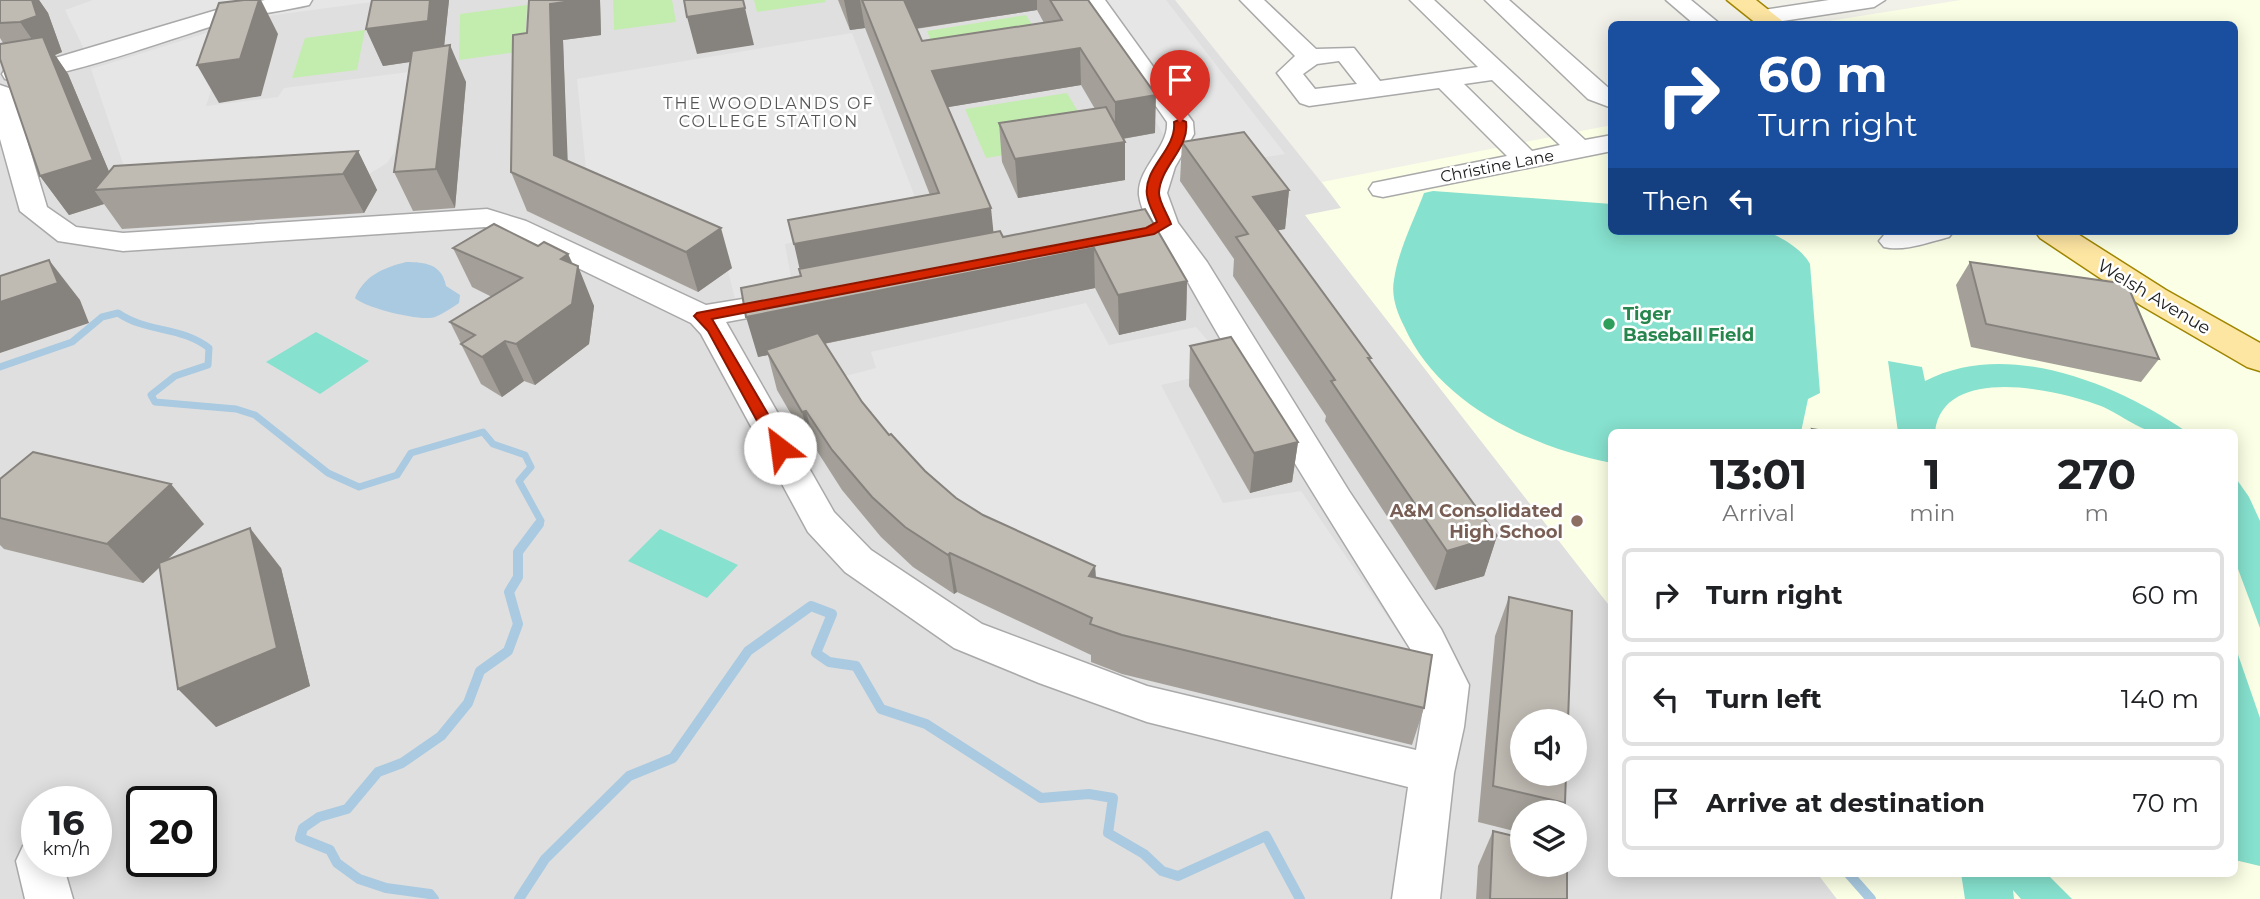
<!DOCTYPE html>
<html lang="en">
<head>
<meta charset="utf-8">
<style>
  :root { --surface:#fff; --page:#f6f6f6; --text:#202124; --muted:#757577; --line:#e0e0e0 }
  body { margin:0; font-family:Montserrat,sans-serif; background:var(--page); color:var(--text); height:100vh; display:flex; flex-direction:column; font-size:26px; white-space:nowrap }
  * { box-sizing:border-box; margin:0 }
  p { font-size:23px; color:var(--muted) }
  .icon { flex:none; width:38px; height:38px; fill:none; stroke:currentColor; stroke-width:2; stroke-linecap:round; stroke-linejoin:round }
  .map { position:relative; flex:1; overflow:hidden }
  .side { position:absolute; left:1608px; top:429px; width:630px; height:448px; display:flex; flex-direction:column; background:var(--surface); border-radius:10px; box-shadow:0 4px 18px #0003 }
  .side>* { flex:none }
  .banner { position:absolute; left:1608px; top:21px; width:630px; height:214px; border-radius:10px; box-shadow:0 4px 18px #0003; background:#1a4fa0; color:#fff; overflow:hidden }
  .buttons { position:absolute; left:1510px; top:709px; display:grid; gap:14px }
  .buttons a { display:grid; place-items:center; width:77px; height:77px; border-radius:50%; background:var(--surface); box-shadow:0 4px 18px #0003; font-size:35px }
  .speed { position:absolute; left:21px; top:786px; display:flex; gap:14px; font-size:35px; font-weight:700; text-align:center }
  .speed>* { display:grid; place-content:center; width:91px; height:91px; border-radius:50%; background:var(--surface); box-shadow:0 4px 18px #0003; line-height:1 }
  .speed small { font-size:18px; font-weight:400 }
  .speed .limit { border:4px solid #111; border-radius:10px; background:#fff; color:#111 }
  .pin { position:absolute; display:grid; place-items:center; width:60px; height:60px; color:#fff; margin:-72px -30px; border-radius:50% 50% 50% 0; rotate:-45deg; box-shadow:0 0 7px #0007 }
  .pin .icon { rotate:45deg }
  .me { position:absolute; width:77px; margin:-38px; rotate:330deg; stroke-linejoin:round; filter:drop-shadow(0 0 5px #0008) }
  .turn { display:flex; align-items:center; gap:24px; height:147px; padding:0 35px; font-size:32px }
  .turn .icon { width:91px; height:91px; stroke-width:2.5 }
  .turn b { display:block; font-size:49px; line-height:60px }
  .then { display:flex; align-items:center; height:66px; padding:0 35px; background:#0003; gap:14px; font-size:26px }
  .eta { display:flex; justify-content:space-evenly; align-items:center; height:119px; text-align:center }
  .eta b { font-size:42px; font-weight:700; line-height:49px }
  ul { padding:0; list-style:none }
  li { display:flex; align-items:center; gap:21px; height:94px; margin:0 14px 10px; padding:0 21px; border:4px solid var(--line); border-radius:10px }
  li div { flex:1 }
  li b { display:block; font-size:26px }
  li em { font-style:normal }
  .map>svg:first-child { display:block }
</style>
</head>
<body>
<div class="map">
<svg width="2260" height="899" viewBox="0 0 2260 899">
  <rect width="100%" height="100%" fill="#f2f1e9"/>
  <path fill="#e0dfdf" fill-rule="evenodd" d="M34 0H1175L1342 208 1306 216 1612 609V873H1817L1837 899H0V4ZM1522 721H1575V774H1522ZM37 802H96V861H37ZM142 802H201V861H142ZM1522 812H1575V864H1522Z"/>
  <path fill="#fbffe5" d="M1961 0H2260V899H1837L1817 873H2235V432H1612V609L1305 215 1341 208 1322 182 1612 125V231H2235V24H1810Z"/>
  <g fill="#c3ecaf">
    <path d="M613 0H672L676 22 614 30Z"/>
    <path d="M754 0H825L826 2 757 12Z"/>
    <path d="M527 5 525 51 459 60 460 14Z"/>
    <path d="M1026 15 1050 54 943 72 927 31Z"/>
    <path d="M365 30 357 70 292 78 305 38Z"/>
    <path d="M1067 93 1095 140 986 158 965 109Z"/>
  </g>
  <g fill="#86e1ce">
    <path d="M1433 191 1612 204V231H1766C1781 237 1802 249 1810 264L1820 393 1808 399 1801 432H1612V463C1533 448 1438 404 1404 326 1397 312 1391 296 1394 280 1398 251 1414 220 1424 193Z"/>
    <path d="M316 332 369 361 320 394 266 362Z"/>
    <path d="M1888 361 1922 367 1925 381C2007 338 2117 384 2187 432 2176 432 2164 434 2154 432 2140 430 2116 412 2101 406 2059 390 1943 363 1935 432H1898Z"/>
    <path d="M2235 477 2249 497 2260 521V628L2235 561Z"/>
    <path d="M660 529 738 565 707 598 628 561Z"/>
    <path d="M2235 646 2260 718V866L2235 860Z"/>
    <path d="M1961 873H2046L2072 899H2021L2013 890 2014 899H1965Z"/>
  </g>
  <g fill="#e6e6e6">
    <path d="M93 0H387L260 17 86 53 65 10Z"/>
    <path d="M1031 0H1166L1285 154 1185 170 1129 77 1068 60Z"/>
    <path d="M232 25 206 106 278 97 284 88 409 72 394 153 387 163 356 182 131 187 91 69Z"/>
    <path d="M852 33 923 218 785 244 793 288 735 299 722 247 587 179 577 79Z"/>
    <path d="M1086 303 1109 345 1196 327 1232 369 1161 385 1223 503 1301 491 1424 670 1146 607 916 478 842 377 876 368 871 352Z"/>
  </g>
  <path fill="#a9cae0" d="M406 262C425 262 442 264 446 286L460 295 459 303C451 308 443 314 435 317 422 322 365 308 355 298 365 275 383 268 406 262Z"/>
  <g fill="none" stroke-linecap="round" stroke-linejoin="round">
    <path stroke="#a9cae0" stroke-width="7" d="M0 367 72 342 102 317 118 313C147 333 181 326 209 348L208 365 175 376 151 395 155 402 236 409 255 415 328 473 359 487 397 475 411 453 483 432 493 444 525 455 531 467 519 481 541 521 538 526"/>
    <g stroke="#a9cae0" stroke-width="10">
      <path d="M1848 873 1871 899"/>
      <path d="M434 899 430 894 386 888 359 879 337 863 330 850 300 838 303 828 319 817 347 809 378 772 402 763 441 736 468 703 480 671 508 651 518 624 509 592 518 577V552L539 524"/>
      <path d="M519 899 545 859 629 776 673 758 748 651 811 606 832 614 816 653 829 662 856 666 881 709 926 724 1041 798 1089 794 1113 798 1108 833 1144 854 1162 871 1178 876 1266 836 1300 899"/>
    </g>
    <g stroke="#a9a9a9" stroke-width="3">
      <g id="minor">
        <path d="M265 0H312L309 5C283 11 255 14 229 21 186 33 40 88 5 79L2 74 5 69 45 61 220 9Z"/>
        <path d="M1082 0H1105L1193 122 1194 134 1175 167 1167 193 1178 223 1207 262 1349 491 1441 629 1469 685 1464 727 1454 773 1440 899H1392L1408 787 1147 722 1039 683 954 648 845 572 808 532 701 334 691 323 506 233 485 227 123 251 58 241 20 211 0 139V85L9 88 13 93 47 207 76 227 123 233 487 209 526 221 706 305 791 291 802 294 806 301 802 308 726 322 834 512 871 550 982 624 1147 686 1416 750 1427 685 1411 650C1332 524 1253 398 1180 268 1167 244 1143 224 1139 195 1137 168 1169 148 1167 122Z"/>
        <path d="M1240 0H1264L1316 49 1354 48 1380 81 1478 67 1410 0H1434L1585 140 1612 135V151L1383 197 1373 195 1369 189 1373 183 1507 156 1439 88 1309 106 1300 103 1277 73 1295 56ZM1339 61 1357 84 1315 89 1303 74 1317 64ZM1492 80 1560 145 1532 151 1464 84Z"/>
        <path d="M1485 0H1509L1612 91V108L1588 99Z"/>
        <path d="M1666 0H1691L1720 24H1694Z"/>
        <path d="M1829 0H1885L1874 7 1763 24 1755 22 1751 17 1755 12 1763 10Z"/>
        <path d="M1899 231H1954L1949 237C1929 242 1904 252 1884 247L1879 241 1884 235Z"/>
        <path d="M37 840V861H62L73 899H25L16 861 23 846Z"/>
      </g>
    </g>
    <g stroke="#a08600" stroke-width="3">
      <g id="major">
        <path d="M1727 0H1756L1786 24H1757Z"/>
        <path d="M2035 231H2073L2166 290 2260 343V371L2247 367 2142 306 2040 238Z"/>
      </g>
    </g>
    <use href="#minor" fill="#fff" fill-rule="evenodd"/>
    <use href="#major" fill="#fde5a2" fill-rule="evenodd"/>
  </g>
  <g fill="#a4a099" fill-rule="evenodd">
    <path d="M0 0H39L48 13 62 52 55 55 68 74 109 172 358 151 377 190 364 213 122 229 104 204 69 215 40 176 3 43 0 38Z"/>
    <path d="M449 0 444 46 466 82 455 208 413 211 394 172 410 62 383 66 366 29Z"/>
    <path d="M529 0H600L601 35 563 40 567 161 732 268 698 292 527 211 511 172 527 33Z"/>
    <path d="M838 0H1088L1155 133 1123 139 1125 142V180L1018 198 1002 162 999 123 1095 109 1081 85 948 107 993 232 1003 237 1145 209 1187 281 1186 320 1119 335 1095 288 824 344 862 402 889 435 925 471 956 498 983 515 1095 566 1096 577 1424 708 1412 745 1122 674 1091 662V655L957 592 954 594 913 567 881 537 842 490 817 451 813 452 777 390 768 355 758 357 801 276 930 195 865 28 850 30ZM1037 10 1044 23 922 41 916 29Z"/>
    <path d="M1182 142 1289 190 1285 229 1277 230 1371 358 1370 361 1497 536 1484 576 1435 590 1325 421 1326 416 1233 276 1234 259 1180 181Z"/>
    <path d="M538 246 568 254 594 306 589 344 535 385 524 381 502 397 481 384 450 322 492 297 472 287 453 248Z"/>
    <path d="M1970 262 2159 359 2141 382 1971 347 1956 285Z"/>
    <path d="M1190 346 1298 442 1292 482 1250 493 1189 386Z"/>
    <path d="M0 479 204 524 168 559 281 568 310 686 216 727 159 568 143 583 4 549 0 545Z"/>
    <path d="M1509 597 1565 803 1560 812H1522V833L1478 822 1495 636Z"/>
    <path d="M1493 831 1567 899H1476L1478 866Z"/>
  </g>
  <g fill="#86827d">
    <path d="M32 0H39L48 13 62 52 55 55 68 74 116 188 94 190 104 204 69 215 40 176 45 58 20 22Z"/>
    <path d="M259 0H261L278 34 261 96 219 103 197 65Z"/>
    <path d="M430 0H449L443 57 383 66 366 29Z"/>
    <path d="M578 0H600L601 35 563 40 569 193 554 155 550 4Z"/>
    <path d="M844 0H860L865 28 850 30Z"/>
    <path d="M902 0H1037V10L906 30Z"/>
    <path d="M745 8 754 45 697 54 687 17Z"/>
    <path d="M450 45 466 82 455 208 436 169Z"/>
    <path d="M1080 48 1081 85 937 109 932 71Z"/>
    <path d="M1156 95 1155 133 1115 140V102Z"/>
    <path d="M1125 142V180L1018 198 1015 159Z"/>
    <path d="M358 151 377 190 364 213 343 174Z"/>
    <path d="M1289 190 1285 229 1249 236 1253 197Z"/>
    <path d="M991 208 995 247 803 284 794 244Z"/>
    <path d="M721 228 732 268 698 292 686 252Z"/>
    <path d="M1094 248 1095 288 769 355 766 350 768 355 758 357 746 317Z"/>
    <path d="M568 254 577 275 578 266 594 306 589 344 535 385 516 344 561 259Z"/>
    <path d="M49 260 80 300 89 323 0 353V302Z"/>
    <path d="M1187 281 1186 320 1119 335 1118 295Z"/>
    <path d="M505 341 524 381 502 397 482 357Z"/>
    <path d="M806 411 817 451 813 452 802 412Z"/>
    <path d="M1298 442 1292 482 1250 493 1254 453Z"/>
    <path d="M171 484 204 524 143 583 107 544Z"/>
    <path d="M250 528 281 568 310 686 216 727 178 689Z"/>
    <path d="M1497 536 1484 576 1435 590 1447 551Z"/>
    <path d="M950 553 957 592 954 594 948 555Z"/>
    <path d="M1095 566 1097 606 1089 576Z"/>
  </g>
  <g fill="#bfbab2" stroke="#86827d" stroke-width="2">
    <path d="M0 0H32L37 16 20 22 0 23Z"/>
    <path d="M244 0H259L240 59 197 65 219 3Z"/>
    <path d="M372 0H430L428 21 366 29Z"/>
    <path d="M529 0H578L550 4 554 155 721 228 686 252 511 172 513 35 527 33Z"/>
    <path d="M684 0H743L745 8 687 17Z"/>
    <path d="M862 0H904L922 41 1062 20 1050 0H1088L1156 95 1115 102 1080 48 932 71 991 208 794 244 788 220 939 193Z"/>
    <path d="M43 37 93 160 40 176 0 59V44Z"/>
    <path d="M450 45 436 169 394 172 412 51Z"/>
    <path d="M1106 107 1125 142 1015 159 999 123Z"/>
    <path d="M1244 132 1289 190 1253 197 1371 358H1368L1497 536 1447 551 1331 381 1335 380 1236 237 1248 234 1182 142Z"/>
    <path d="M358 151 343 174 94 190 114 166Z"/>
    <path d="M1145 209 1187 281 1118 295 1094 248 746 317 741 288 801 276 799 269 1000 231 1003 237Z"/>
    <path d="M494 224 538 246 544 242 568 254 561 259 578 266 572 304 516 344 505 341 482 357 461 344 475 335 450 322 522 278 453 248Z"/>
    <path d="M49 260 58 283 0 302V276Z"/>
    <path d="M1970 262 2127 284 2159 359 1986 324Z"/>
    <path d="M818 333 862 402 889 435 891 434 925 471 956 498 983 515 1095 566 1089 576 1432 655 1424 708 1122 635 1090 624 1092 618 950 553 948 555 905 527 872 497 832 450 806 411 802 412 766 350Z"/>
    <path d="M1231 337 1298 442 1254 453 1190 346Z"/>
    <path d="M1812 429 1830 432H1813Z"/>
    <path d="M33 452 171 484 107 544 0 518V479Z"/>
    <path d="M250 528 277 648 178 689 159 563Z"/>
    <path d="M1509 597 1572 611 1568 721H1522V774H1566L1565 803 1493 786Z"/>
    <path d="M1493 831 1522 838V864H1567V899H1490Z"/>
  </g>
  <path fill="#d42400" stroke="#8a1700" stroke-width="2" d="M1180 119 1186 122C1190 148 1160 166 1159 193 1159 202 1168 215 1171 224L1154 234 712 319 788 448 780 454 774 452 708 331 694 316 697 313 1146 228 1157 222C1154 214 1148 204 1147 195 1143 168 1177 149 1174 122Z"/>
  <circle fill="#2e9e5b" stroke="#fff" stroke-width="2.5" cx="1609" cy="324" r="7"/>
  <circle fill="#8d6e63" stroke="#fff" stroke-width="2.5" cx="1577" cy="521" r="7"/>
  <g text-anchor="middle" dominant-baseline="central" stroke-width="5" stroke-linejoin="round" paint-order="stroke">
    <g font-size="16" letter-spacing="2" fill="#555" stroke="#fff">
      <text x="769" y="103">THE WOODLANDS OF<tspan x="769" dy="18">COLLEGE STATION</tspan></text>
    </g>
    <g font-size="16" fill="#222" stroke="#fff">
      <text transform="translate(1497 166) rotate(-11)">Christine Lane</text>
    </g>
    <g font-size="18" fill="#222" stroke="#fff">
      <text transform="translate(2154 297) rotate(31)">Welsh Avenue</text>
    </g>
    <g font-size="18" font-weight="bold" fill="#27864d" stroke="#fff" text-anchor="start">
      <text x="1623" y="314">Tiger<tspan x="1623" dy="21">Baseball Field</tspan></text>
    </g>
    <g font-size="18" font-weight="bold" fill="#785e54" stroke="#fff" text-anchor="end">
      <text x="1563" y="511">A&amp;M Consolidated<tspan x="1563" dy="21">High School</tspan></text>
    </g>
  </g>
</svg>
<div class="buttons">
<a><svg class="icon" aria-label="sound" viewBox="0 0 24 24"><path d="M4 9h4l5-4v14l-5-4H4zM17 9q2 3 0 6"/></svg></a>
<a><svg class="icon" aria-label="layers" viewBox="0 0 24 24"><path d="M12 4l9 5-9 5-9-5zM3 14l9 5 9-5"/></svg></a>
</div>
<div class="speed"><div>16<small>km/h</small></div><div class="limit">20</div></div>
<div class="pin" style="left:1180px;top:122px;background:#d93025"><svg class="icon" aria-label="arrive" viewBox="0 0 24 24"><path d="M6 21V4h12l-3 4 3 4H6"/></svg></div>
<svg class="me" style="left:780px;top:448px" viewBox="-20 -20 40 40"><circle r="19" fill="#fff"/><path d="M0-13L10 11 0 6-10 11z" fill="#d42400"/></svg>
<div class="banner">
<div class="turn"><svg class="icon" aria-label="right" viewBox="0 0 24 24"><path d="M7 20v-9h11M14 6l5 5-5 5"/></svg><div><b>60 m</b>Turn right</div></div>
<div class="then">Then<svg class="icon" aria-label="left" viewBox="0 0 24 24"><path d="M17 20v-9H6M10 6l-5 5 5 5"/></svg></div>
</div>
<section class="side">
<div class="eta">
<div><b>13:01</b><p>Arrival</p></div>
<div><b>1</b><p>min</p></div>
<div><b>270</b><p>m</p></div>
</div>
<ul>
<li><svg class="icon" aria-label="right" viewBox="0 0 24 24"><path d="M7 20v-9h11M14 6l5 5-5 5"/></svg><div><b>Turn right</b></div><em>60 m</em></li>
<li><svg class="icon" aria-label="left" viewBox="0 0 24 24"><path d="M17 20v-9H6M10 6l-5 5 5 5"/></svg><div><b>Turn left</b></div><em>140 m</em></li>
<li><svg class="icon" aria-label="arrive" viewBox="0 0 24 24"><path d="M6 21V4h12l-3 4 3 4H6"/></svg><div><b>Arrive at destination</b></div><em>70 m</em></li>
</ul>
</section>
</div>
</body>
</html>
